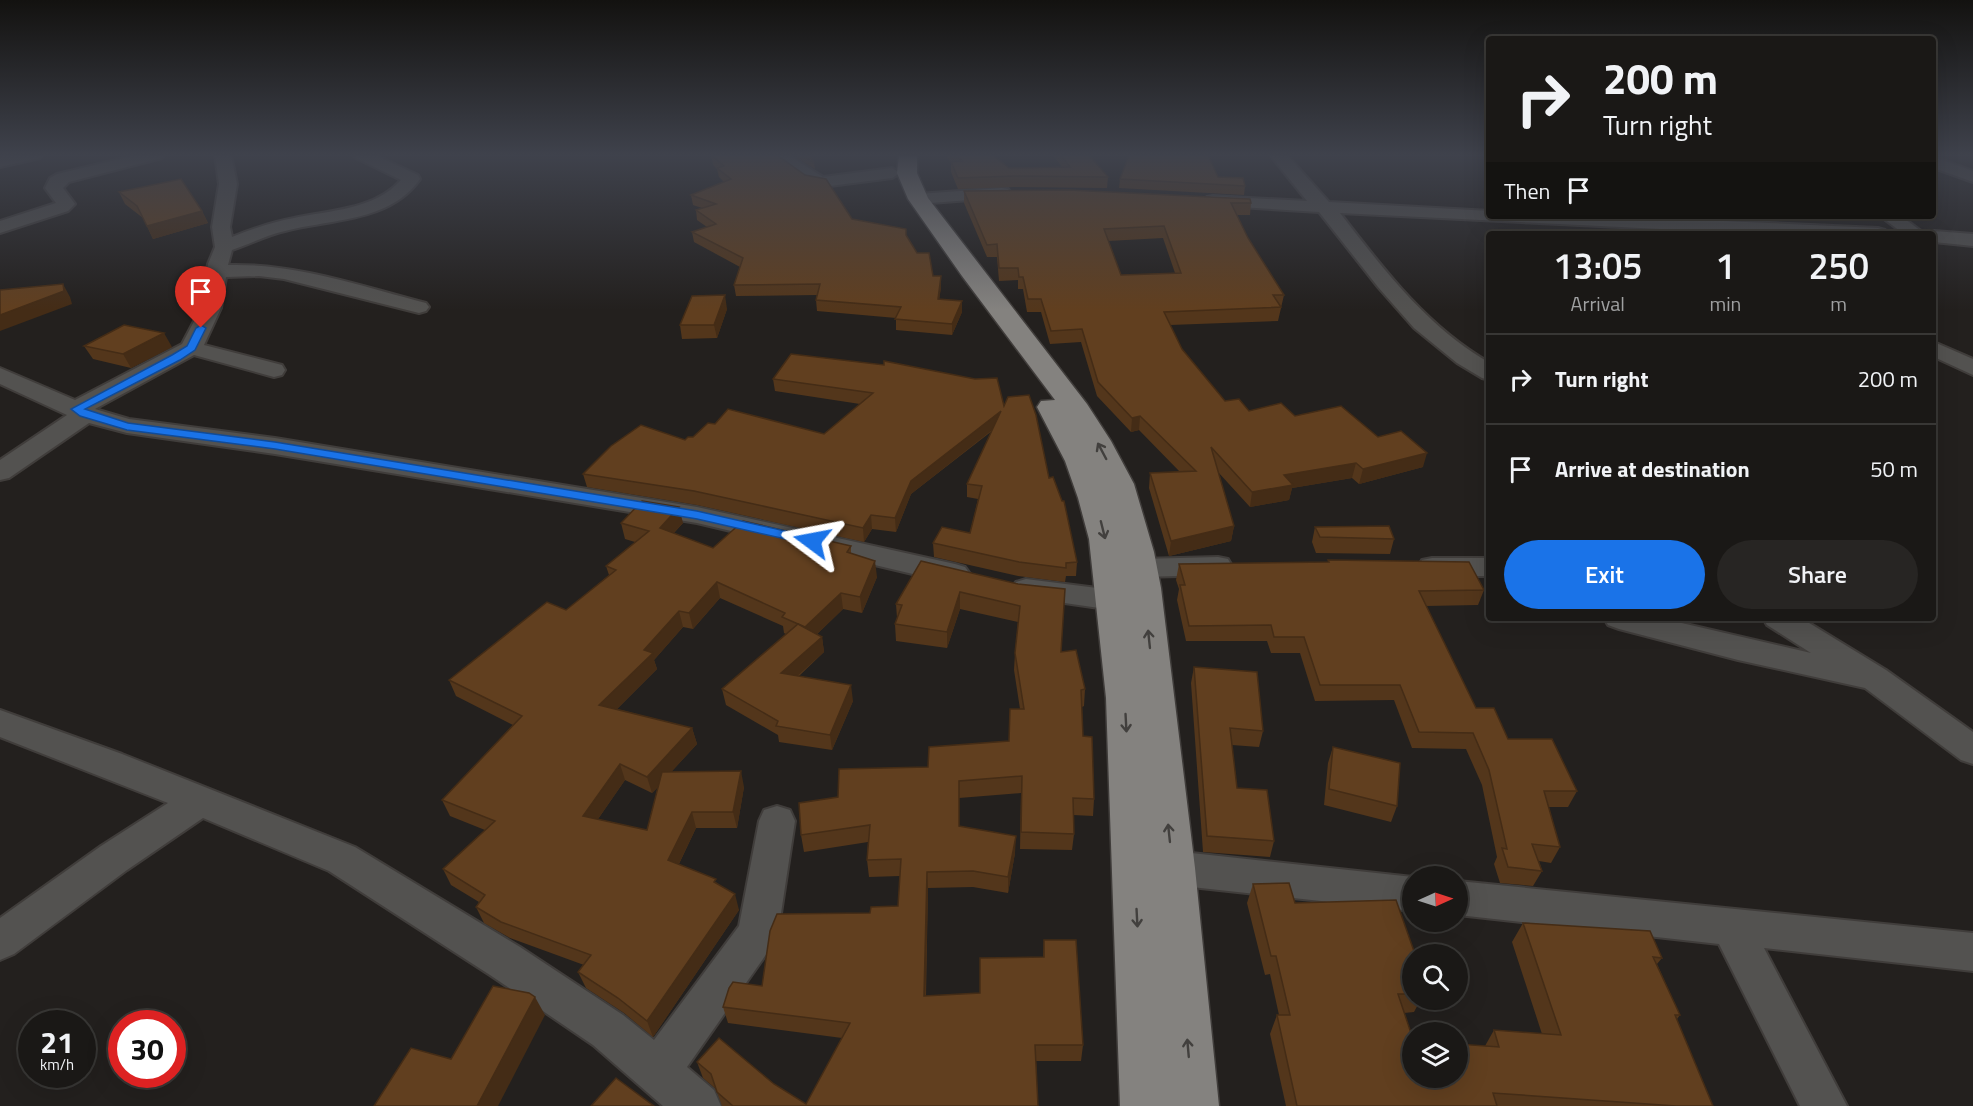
<!DOCTYPE html>
<html lang="en">
<head>
<meta charset="utf-8">
<style>
  :root { --surface:#1a1816; --page:#272523; --text:#f1f3f6; --muted:#9fa0a1; --line:#383735; --accent:#1a73e8 }
  body { margin:0; font-family:"Titillium Web",sans-serif; background:var(--page); color:var(--text); height:100vh; display:flex; flex-direction:column; font-size:22px; white-space:nowrap }
  * { box-sizing:border-box; margin:0 }
  p { font-size:20px; color:var(--muted) }
  .icon { flex:none; width:33px; height:33px; fill:none; stroke:currentColor; stroke-width:2; stroke-linecap:round; stroke-linejoin:round }
  .map { position:relative; flex:1; overflow:hidden }
  .side { position:absolute; left:1486px; top:231px; width:450px; height:390px; display:flex; flex-direction:column; background:var(--surface); border-radius:6px; box-shadow:0 6px 24px #0002,0 0 0 2px var(--line) }
  .side>* { flex:none }
  .guide { position:absolute; left:1486px; top:36px; width:450px; height:183px; border-radius:6px; box-shadow:0 6px 24px #0002,0 0 0 2px var(--line); background:#1a1816; color:var(--text); overflow:hidden }
  .needle { width:39px; rotate:87deg }
  .buttons { position:absolute; left:1402px; top:866px; display:grid; gap:12px }
  .buttons a { display:grid; place-items:center; width:66px; height:66px; border-radius:50%; background:var(--surface); box-shadow:0 6px 24px #0002,0 0 0 2px var(--line); font-size:30px }
  .speed { position:absolute; left:18px; top:1010px; display:flex; gap:12px; font-size:30px; font-weight:700; text-align:center }
  .speed>* { display:grid; place-content:center; width:78px; height:78px; border-radius:50%; background:var(--surface); box-shadow:0 6px 24px #0002,0 0 0 2px var(--line); line-height:1 }
  .speed small { font-size:15px; font-weight:400 }
  .speed .limit { border:9px solid #d22; background:#fff; color:#111 }
  .pin { position:absolute; display:grid; place-items:center; width:51px; height:51px; color:#fff; margin:-62px -26px; border-radius:50% 50% 50% 0; rotate:-45deg; box-shadow:0 0 6px #0007 }
  .pin .icon { rotate:45deg }
  .me { position:absolute; width:66px; margin:-33px; rotate:283deg; stroke-linejoin:round; filter:drop-shadow(0 0 4px #0008) }
  .turn { display:flex; align-items:center; gap:21px; height:126px; padding:0 18px; font-size:27px }
  .turn .icon { width:78px; height:78px; stroke-width:2.5 }
  .turn b { display:block; font-size:42px; line-height:51px }
  .then { display:flex; align-items:center; height:57px; padding:0 18px; background:#0003; gap:12px; font-size:22px }
  .eta { display:flex; justify-content:space-evenly; align-items:center; height:102px; text-align:center }
  .eta b { font-size:36px; font-weight:600; line-height:42px }
  .cta { display:flex; gap:12px; margin-top:auto; padding:12px 18px }
  .cta a { flex:1; height:69px; border-radius:36px; background:var(--accent); color:#fff; font-size:24px; font-weight:600; line-height:69px; text-align:center }
  .cta a+a { background:var(--page); color:var(--text) }
  ul { padding:0; list-style:none }
  li { display:flex; align-items:center; gap:18px; height:90px; padding:0 18px; border-top:2px solid var(--line) }
  li div { flex:1 }
  li b { display:block; font-size:22px }
  li em { font-style:normal }
  .map>svg:first-child { display:block }
</style>
</head>
<body>
<div class="map">
<svg width="1973" height="1106" viewBox="0 0 1973 1106">
  <rect width="100%" height="100%" fill="#23201e"/>
  <g fill="none" stroke-linecap="round" stroke-linejoin="round">
    <g stroke="#403d3b" stroke-width="4">
      <g id="minor">
        <path d="M11 155H42L40 158 0 167V157Z"/>
        <path d="M137 155H164L162 158 69 182 63 188 75 204 68 211 0 233V221L56 203 45 188 50 178 57 174Z"/>
        <path d="M215 155H231L237 184 230 227 232 237C252 229 272 222 294 218 331 210 374 210 401 180L356 158 354 155H375L418 175 420 179C390 222 331 219 285 231 267 235 250 244 232 250L228 265C295 263 361 286 426 303L429 307 426 311 419 313 284 279 259 276 226 277 221 308 204 345 282 365 285 370 282 375 274 377 194 355 95 409 129 419 275 438 697 507 955 564 965 567 970 574 965 581 955 584 697 523 275 454 127 433 89 423 9 478 0 480V460L67 415 0 384V368L75 400 182 344 201 308 208 264 215 247 212 227 219 184Z"/>
        <path d="M769 155H788L823 177 892 168 900 173 892 178 822 187 807 183Z"/>
        <path d="M1270 155H1287L1329 202 1490 211V216H1612L1878 228 1885 230 1887 234H1761L1340 213C1384 270 1427 327 1490 363V380L1482 378 1457 363 1414 328 1378 287 1319 212 1207 205 1204 201 1207 197 1213 196 1307 201Z"/>
        <path d="M1934 157 1973 171V182L1934 168Z"/>
        <path d="M1002 188 1008 189 1011 193 1008 197 918 204 912 203 909 199 912 195 918 194Z"/>
        <path d="M1880 216H1901L1925 234H1904Z"/>
        <path d="M1934 231 1973 234V246L1934 242V234H1927Z"/>
        <path d="M1934 342 1973 359V375L1934 357Z"/>
        <path d="M1218 557 1228 559 1232 566 1228 573 1218 575 1140 577 1130 575 1126 568 1130 561 1140 559Z"/>
        <path d="M1432 558H1490V576H1432L1422 574 1418 567 1422 560Z"/>
        <path d="M1026 579 1113 590 1124 593 1128 600 1124 607 1113 610 1016 596 1011 589 1016 582Z"/>
        <path d="M1604 618H1660L1811 653 1767 625 1763 618H1801L1886 670 1973 732V764L1961 760 1865 688 1738 660 1619 629 1608 625Z"/>
        <path d="M0 710 122 754 355 847 520 947 623 1015 654 1040 739 926 759 821 764 810 777 806 790 810 795 821 778 933 772 946 687 1067 714 1090 721 1106H663L593 1045 490 975 329 871 203 818 127 870 14 954 0 960V918L101 846 168 803 0 737Z"/>
        <path d="M1173 851 1413 877V911L1173 885 1159 880 1154 868 1159 856Z"/>
        <path d="M1458 881 1973 933V971L1764 948 1847 1106H1800L1719 944 1458 915Z"/>
      </g>
    </g>
    <g stroke="#403d3b" stroke-width="3">
      <path id="primary" d="M899 155H917V173L928 198 1087 404 1111 441 1134 484 1154 552 1161 588 1195 868 1219 1106H1120L1106 698 1089 539 1078 498 1065 461 1037 407 1041 401 1055 400 962 276 908 199 897 173Z"/>
    </g>
    <use href="#minor" fill="#535250" fill-rule="evenodd"/>
    <use href="#primary" fill="#84827f" fill-rule="evenodd"/>
  </g>
  <g fill="#53361b" fill-rule="evenodd">
    <path d="M711 155 852 219 907 236 917 253 933 276H941V287L939 299 962 301V312L952 335 896 330V318L817 311 816 300 817 295 736 296 734 285 740 267 694 242 692 232 707 227 697 220 696 210 702 208 693 205 691 195 724 182 719 177 717 169 713 165Z"/>
    <path d="M797 155H809L814 163 815 169 797 158Z"/>
    <path d="M947 155H993L1009 168 1062 167 1053 155H1089L1108 177 1107 188 1015 187 958 189 951 172V162L947 158Z"/>
    <path d="M1218 177 1245 186 1244 195 1119 188 1120 179Z"/>
    <path d="M964 191 1251 203 1250 215H1237L1248 238 1284 295 1278 321 1170 325 1182 349 1225 401 1249 411 1295 416 1378 437 1423 467 1359 484 1352 478 1292 488 1289 500 1250 507 1218 472 1234 526 1231 541 1169 556 1149 488 1150 473 1180 472 1139 430 1131 432 1097 396 1081 342 1050 344 1041 312H1027L1023 289H1018V280L999 281 997 257H987L964 203ZM1163 238 1175 273 1121 275 1108 241Z"/>
    <path d="M119 192 202 211 208 223 153 239 143 218 125 204Z"/>
    <path d="M727 309 717 338 682 339 680 325Z"/>
    <path d="M84 346 172 347 131 368 93 359Z"/>
    <path d="M773 379 1004 406 1049 478 1077 562 1076 576H1066L1065 582 1018 576 934 557 933 543 970 533 978 499 967 497V484L992 431 911 494 896 532 872 529 864 542 697 505 587 487 583 474 693 437 715 424 824 434 860 404 775 391Z"/>
    <path d="M621 523H683L674 533 713 548 851 546V553L877 577 862 613 843 609 817 634 822 637 824 652 799 676 853 701 832 750 779 742 778 735 726 705 722 689 786 634 784 633 783 626 720 598 693 629 683 627 654 660 657 669 617 709 692 728 697 744 671 772 744 787 737 828H696L679 864 717 883 739 910 653 1037 624 1013 586 988 578 972 584 965 510 938 484 923 476 907 479 902 451 885 443 869 485 830 450 816 442 800 513 725 456 696 449 680 566 610 609 575 606 566 635 542 625 539ZM625 780 652 793 659 786 647 830 598 819Z"/>
    <path d="M1315 527 1394 539 1390 554 1316 553 1312 542Z"/>
    <path d="M1328 560 1484 590 1478 605 1426 606 1476 708 1508 739 1577 791 1568 807H1548L1560 847 1551 863 1539 861 1542 871 1533 886 1500 883 1494 864 1497 857 1482 785 1466 749 1412 748 1394 700 1315 701 1300 653H1271L1267 641H1186L1177 600 1179 589 1176 580 1179 564 1328 562Z"/>
    <path d="M921 561 1018 584 1085 689 1084 706 1082 707 1083 736 1094 799 1093 816 1073 815 1074 834 1072 850 1020 849 1021 793 959 798V826L1015 853 1008 893 973 887 928 888 926 996 980 993 1043 957 1044 940 1083 1045 1081 1061H1036L1038 1106H722L716 1089 703 1078 697 1062 774 1084 806 1104 842 1038 728 1023 723 1007 762 986 870 913 898 906 900 876 869 877 867 860 868 842 804 852 801 835 838 797 1009 741 1020 709 1014 670 1015 653 1018 622 960 609 947 648 896 641 895 624 897 618 896 604Z"/>
    <path d="M1194 667 1263 731 1259 747 1232 745 1237 788 1274 841 1270 857 1203 852 1191 683Z"/>
    <path d="M1333 747 1397 806 1391 822 1324 805 1328 763Z"/>
    <path d="M1253 884 1413 954V999H1421L1414 1012 1404 1013 1413 1077 1485 1046 1494 1030 1542 1034 1512 942 1523 923 1662 958 1657 964 1680 1015 1677 1019 1713 1106H1286L1270 1034 1277 1015H1279L1270 974 1265 975 1247 903Z"/>
  </g>
  <g fill="#442c16">
    <path d="M202 211 208 223 153 239 147 226Z"/>
    <path d="M941 276V287L938 310V299Z"/>
    <path d="M63 284 70 297 72 304 0 331V315Z"/>
    <path d="M725 295 727 309 717 338 714 325Z"/>
    <path d="M962 301V312L952 335V324Z"/>
    <path d="M164 333 172 347 131 368 123 354Z"/>
    <path d="M1001 411V423L911 494 896 532 895 518 911 481Z"/>
    <path d="M1140 416 1139 430 1131 432 1132 418Z"/>
    <path d="M1427 453 1423 467 1359 484 1363 469Z"/>
    <path d="M1356 463 1352 478 1292 488 1289 500 1250 507 1252 492 1284 475Z"/>
    <path d="M679 507 683 523 664 543 660 528Z"/>
    <path d="M871 515 872 529 864 542 863 528Z"/>
    <path d="M1234 526 1231 541 1169 556 1171 541Z"/>
    <path d="M875 561 877 577 862 613 860 597Z"/>
    <path d="M717 582 720 598 693 629 689 613Z"/>
    <path d="M960 592V609L947 648V632Z"/>
    <path d="M841 593 843 609 808 643 805 627Z"/>
    <path d="M679 611 683 627 654 660 657 669 605 721 599 705 644 650Z"/>
    <path d="M822 637 824 652 784 688 781 673Z"/>
    <path d="M851 685 853 701 832 750 830 735Z"/>
    <path d="M692 728 697 744 652 793 647 777Z"/>
    <path d="M620 764 625 780 589 832 583 816Z"/>
    <path d="M741 771 744 787 737 828 733 812Z"/>
    <path d="M692 812 696 828 673 876 668 860Z"/>
    <path d="M1016 836 1015 853 1008 893V877Z"/>
    <path d="M927 872 928 888 925 1012 924 996Z"/>
    <path d="M735 894 739 910 653 1037 647 1021Z"/>
    <path d="M535 997 545 1015 498 1106H477Z"/>
  </g>
  <g fill="#613f1f" stroke="#442c16" stroke-width="1.5" fill-rule="evenodd">
    <path d="M711 155H777L805 175 826 179 852 219 906 229V235L917 253H929L933 276H941L938 299 962 301 952 324 895 319 901 307 816 300 820 284 734 285 743 258 692 232 716 224 696 210 716 204 691 195 731 179 717 168 724 166Z"/>
    <path d="M801 155H809L814 163Z"/>
    <path d="M955 155H993L1009 168 1070 167 1061 155H1089L1108 177 1015 176 958 178 951 162 962 161Z"/>
    <path d="M1129 155H1208L1218 177 1243 178 1245 186 1120 179Z"/>
    <path d="M181 179 202 211 147 226 137 206 119 192Z"/>
    <path d="M1069 190 1250 199 1251 203H1231L1248 238 1284 295H1273L1281 307 1164 312 1182 349 1225 401 1239 399 1249 411 1281 403 1295 416 1341 406 1378 437 1401 431 1427 453 1363 469 1356 463 1284 475 1293 485 1252 492 1211 447 1234 526 1171 541 1150 473 1196 471 1140 416 1132 418 1098 382 1082 329 1051 331 1041 299H1028L1023 277H1019L1018 268H999L997 244 987 245 964 191ZM1164 226 1181 273 1121 275 1104 229Z"/>
    <path d="M63 284 64 291 0 315V290Z"/>
    <path d="M725 295 714 325H680L692 296Z"/>
    <path d="M124 325 164 333 123 354 84 346Z"/>
    <path d="M791 354 884 365V361L975 379 997 378 1004 406 1008 397 1029 395 1036 415 1049 478 1053 477 1062 501H1064L1077 562 1066 563V568L1019 562 933 543 942 527 970 533 982 486 967 484 1001 411 911 481 895 518 871 515 863 528 694 491 583 474 611 446 641 425 685 440 688 437H693L708 423 715 424 728 409 824 434 873 393 773 379Z"/>
    <path d="M642 501 679 507 660 528 713 548 743 521 851 546 847 552 875 561 860 597 841 593 805 627 782 617 785 613 717 582 689 613 679 611 644 650 653 653 599 705 692 728 647 777 620 764 583 816 647 830 662 772 741 771 733 812H692L668 860 716 879 714 882 735 894 647 1021 618 998 578 972 591 955 501 922 476 907 485 895 443 869 495 821 442 800 522 716 449 680 547 602 566 610 616 570 606 566 649 531 621 523Z"/>
    <path d="M1389 526 1394 539 1320 537 1315 527Z"/>
    <path d="M1328 560 1469 562 1484 590 1419 591 1476 708H1494L1508 739H1552L1577 791H1544L1560 847 1532 844 1542 871 1508 867 1502 848 1507 849 1489 770 1473 733 1419 732 1400 685H1320L1304 637H1274L1271 625 1189 626 1180 585H1185L1179 564 1329 562Z"/>
    <path d="M921 561 1018 584 1065 589 1061 652 1076 650 1085 689 1081 690 1083 736 1092 737 1094 799 1073 798 1074 834 1021 832 1022 776 959 781V826L1016 836 1008 877 973 871 927 872 924 996 980 993V958L1044 957V940H1076L1083 1045H1035L1038 1106H733L717 1092 711 1074 697 1062 719 1038 774 1084 806 1104 850 1023 723 1007 729 988 733 982 762 986 770 931 777 914 870 913 871 907 898 906 901 859 867 860 870 825 801 835 799 803 838 797 839 769 928 767 929 747 1009 741 1010 709H1024L1015 653 1020 606 960 592 947 632 895 624 902 605 896 604Z"/>
    <path d="M798 624 822 637 781 673 851 685 830 735 776 726 778 721 722 689Z"/>
    <path d="M1194 667 1257 672 1263 731 1230 728 1237 788 1267 790 1274 841 1207 836Z"/>
    <path d="M1333 747 1400 763 1397 806 1329 789Z"/>
    <path d="M1289 883 1295 903 1396 900 1415 954H1413L1412 960 1413 994H1398L1413 1039V1077H1458V1044L1499 1047 1494 1030 1561 1035 1523 923 1650 931 1662 958 1653 957 1680 1015H1675L1713 1106H1676L1493 1093 1497 1106H1297L1277 1015H1290L1276 956H1271L1253 884Z"/>
    <path d="M493 986 529 993 535 997 477 1106H374L411 1048 451 1059Z"/>
    <path d="M616 1078 654 1106H591Z"/>
  </g>
  <defs><path id="oneway-shaft" d="M-6 0H5M1.5-3L5.5 0L1.5 3" fill="none" stroke-width="1.6" stroke-linecap="round" stroke-linejoin="round" transform="scale(1.5)"/></defs>
  <g stroke="#42403e">
    <use href="#oneway-shaft" transform="translate(1102 451) rotate(-118)"/>
    <use href="#oneway-shaft" transform="translate(1103 530) rotate(76)"/>
    <use href="#oneway-shaft" transform="translate(1149 639) rotate(-96)"/>
    <use href="#oneway-shaft" transform="translate(1126 723) rotate(87)"/>
    <use href="#oneway-shaft" transform="translate(1169 833) rotate(-96)"/>
    <use href="#oneway-shaft" transform="translate(1137 918) rotate(87)"/>
    <use href="#oneway-shaft" transform="translate(1188 1048) rotate(-95)"/>
  </g>
  <linearGradient id="sky" x2="0" y2="1"><stop stop-color="#131210"/><stop offset="0.5" stop-color="#3f424c"/><stop offset="1" stop-color="#3f424c" stop-opacity="0"/></linearGradient>
  <rect width="1973" height="310" fill="url(#sky)"/>
  <path fill="#1a73e8" stroke="#114b97" stroke-width="1.5" d="M201 325 206 328 195 350 180 360 85 409 128 423 275 442 697 511 812 537 819 541 812 545 697 519 275 449 127 430 80 416 71 409 172 355 187 346 196 328Z"/>
</svg>
<div class="buttons">
<a><svg class="needle" viewBox="-14 -14 28 28"><path d="M0-13l5 13h-10z" fill="#e53935"/><path d="M0 13l5-13h-10z" fill="#9fa0a1"/></svg></a>
<a><svg class="icon" aria-label="search" viewBox="0 0 24 24"><circle cx="10" cy="10" r="6"/><path d="M15 15l6 6"/></svg></a>
<a><svg class="icon" aria-label="layers" viewBox="0 0 24 24"><path d="M12 4l9 5-9 5-9-5zM3 14l9 5 9-5"/></svg></a>
</div>
<div class="speed"><div>21<small>km/h</small></div><div class="limit">30</div></div>
<div class="pin" style="left:201px;top:328px;background:#d93025"><svg class="icon" aria-label="arrive" viewBox="0 0 24 24"><path d="M6 21V4h12l-3 4 3 4H6"/></svg></div>
<svg class="me" style="left:812px;top:541px" viewBox="-20 -20 40 40"><path d="M0-17L14 15 0 8-14 15z" fill="#1a73e8" stroke="#fff" stroke-width="4"/></svg>
<div class="guide">
<div class="turn"><svg class="icon" aria-label="right" viewBox="0 0 24 24"><path d="M7 20v-9h11M14 6l5 5-5 5"/></svg><div><b>200 m</b>Turn right</div></div>
<div class="then">Then<svg class="icon" aria-label="arrive" viewBox="0 0 24 24"><path d="M6 21V4h12l-3 4 3 4H6"/></svg></div>
</div>
<section class="side">
<div class="eta">
<div><b>13:05</b><p>Arrival</p></div>
<div><b>1</b><p>min</p></div>
<div><b>250</b><p>m</p></div>
</div>
<ul>
<li><svg class="icon" aria-label="right" viewBox="0 0 24 24"><path d="M7 20v-9h11M14 6l5 5-5 5"/></svg><div><b>Turn right</b></div><em>200 m</em></li>
<li><svg class="icon" aria-label="arrive" viewBox="0 0 24 24"><path d="M6 21V4h12l-3 4 3 4H6"/></svg><div><b>Arrive at destination</b></div><em>50 m</em></li>
</ul>
<div class="cta"><a>Exit</a><a>Share</a></div>
</section>
</div>
</body>
</html>
